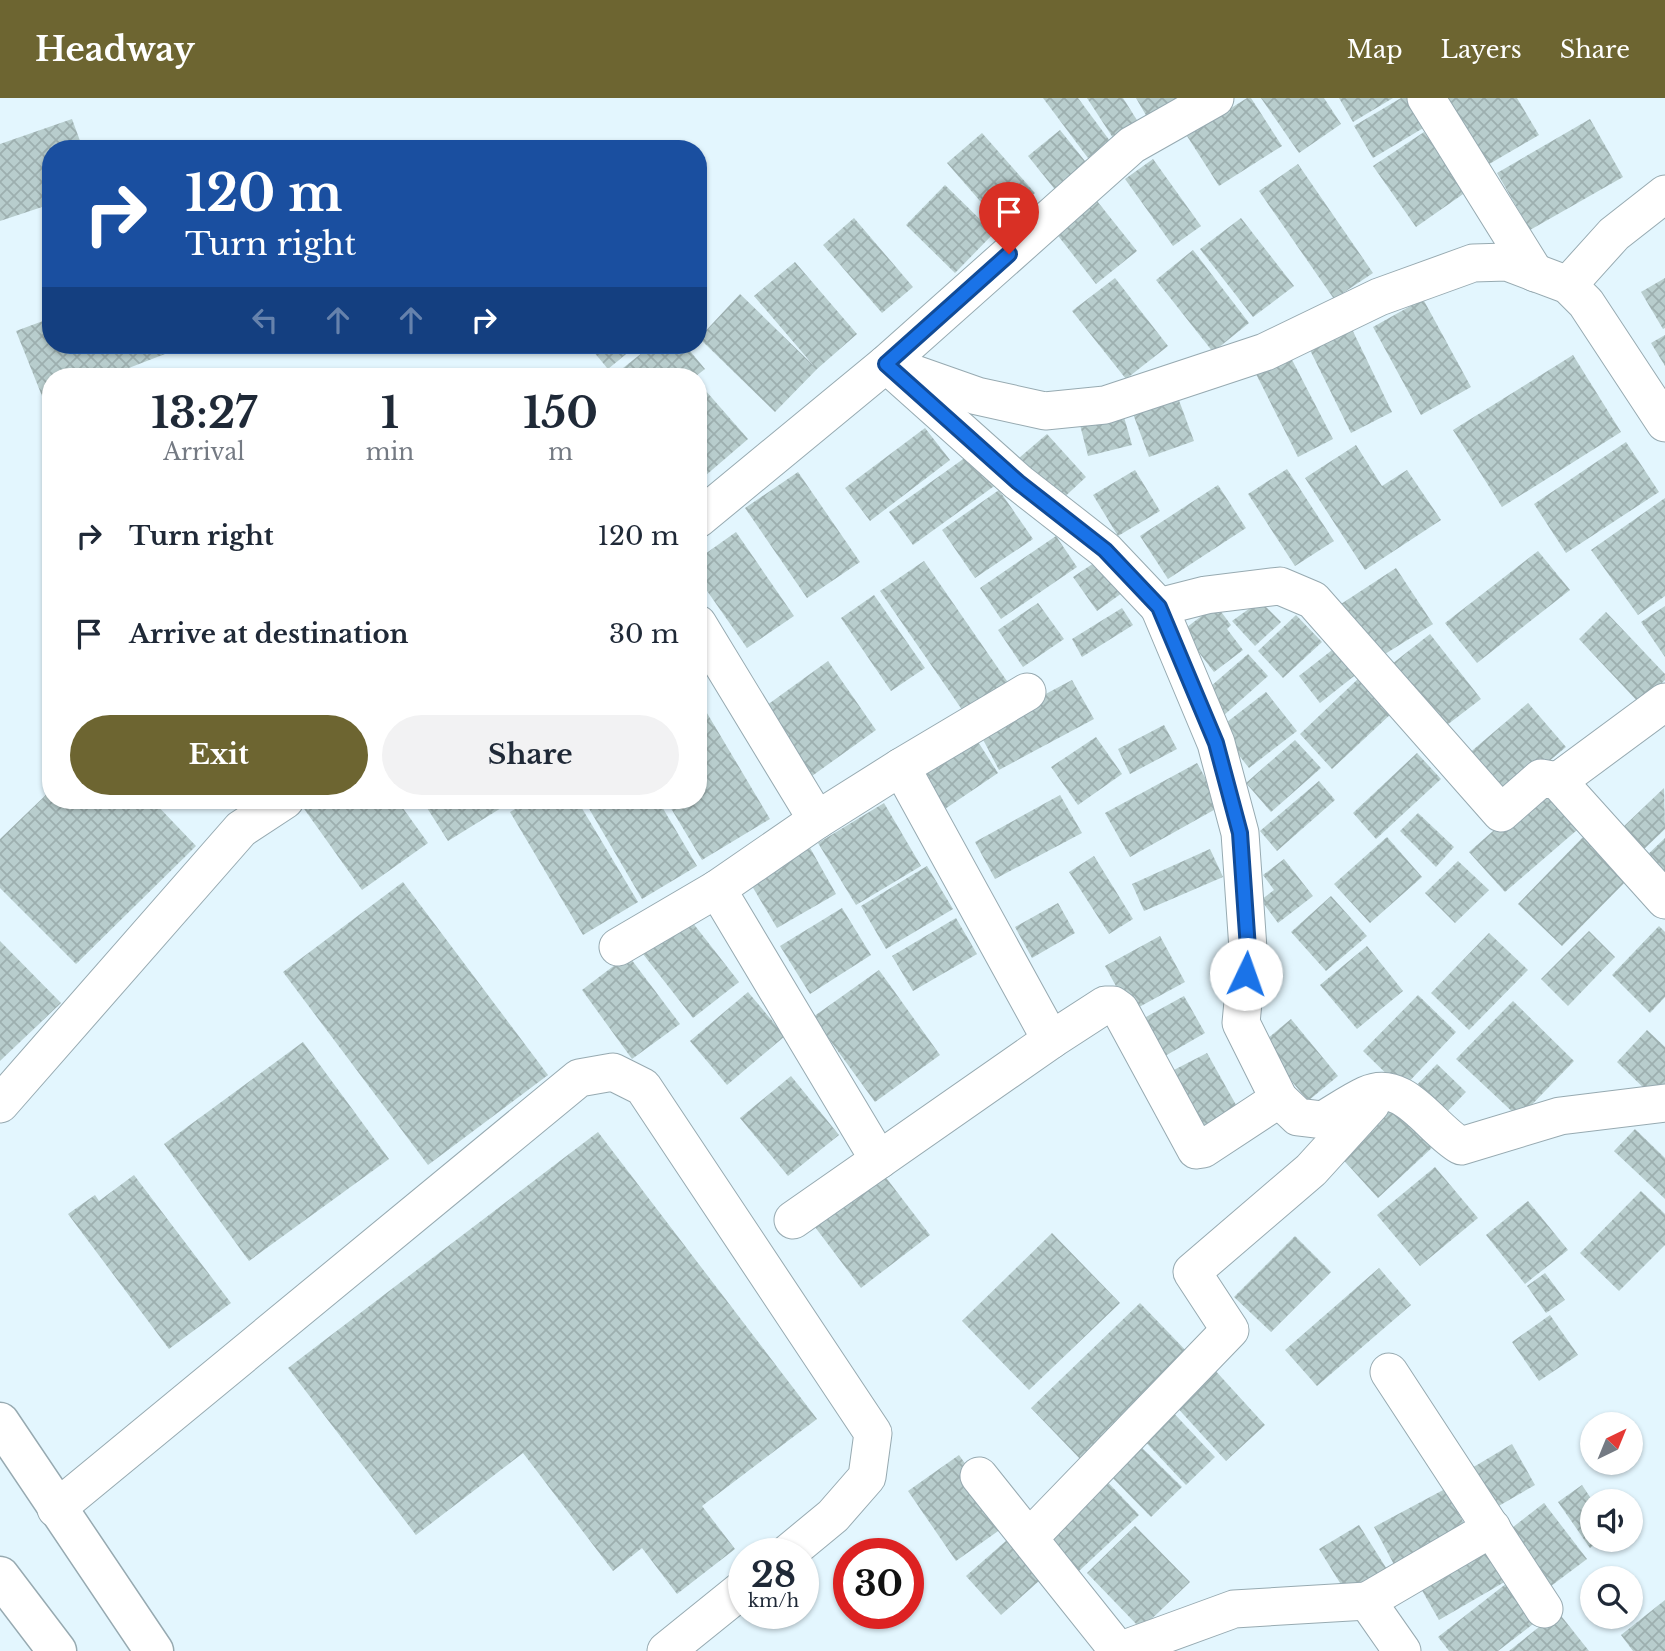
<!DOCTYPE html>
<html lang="en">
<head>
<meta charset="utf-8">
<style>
  :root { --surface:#fff; --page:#f2f2f3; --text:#1f2937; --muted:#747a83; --accent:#6d6531 }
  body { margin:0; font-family:"Libre Baskerville",serif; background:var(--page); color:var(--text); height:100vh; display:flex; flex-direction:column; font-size:26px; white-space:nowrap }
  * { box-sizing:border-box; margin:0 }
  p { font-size:23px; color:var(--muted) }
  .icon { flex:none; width:38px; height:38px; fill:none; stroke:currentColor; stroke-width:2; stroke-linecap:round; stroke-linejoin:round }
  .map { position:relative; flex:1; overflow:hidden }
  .panel { position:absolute; left:42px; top:270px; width:665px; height:441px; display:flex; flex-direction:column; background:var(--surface); border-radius:28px; box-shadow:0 2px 5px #0004 }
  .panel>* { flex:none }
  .guide { position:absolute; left:42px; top:42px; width:665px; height:214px; border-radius:28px; box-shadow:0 2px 5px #0004; background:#1a4fa0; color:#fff; overflow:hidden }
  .needle { width:46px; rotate:43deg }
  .tools { position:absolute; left:1580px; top:1314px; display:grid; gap:14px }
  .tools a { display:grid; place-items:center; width:63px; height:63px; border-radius:50%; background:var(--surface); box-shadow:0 2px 5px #0004; font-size:35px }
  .speed { position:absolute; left:728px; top:1440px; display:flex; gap:14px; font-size:35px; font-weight:700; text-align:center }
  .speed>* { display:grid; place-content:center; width:91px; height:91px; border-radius:50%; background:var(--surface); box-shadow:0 2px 5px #0004; line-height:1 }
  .speed small { font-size:18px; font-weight:400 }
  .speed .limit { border:10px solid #d22; background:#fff; color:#111 }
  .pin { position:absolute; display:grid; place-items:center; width:60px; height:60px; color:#fff; margin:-72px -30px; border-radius:50% 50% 50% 0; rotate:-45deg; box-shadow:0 0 7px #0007 }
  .pin .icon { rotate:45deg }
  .me { position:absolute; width:77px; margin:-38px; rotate:3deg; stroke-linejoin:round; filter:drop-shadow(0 0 5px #0008) }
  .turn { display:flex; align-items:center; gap:24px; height:147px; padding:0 28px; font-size:32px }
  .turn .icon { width:91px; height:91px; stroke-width:2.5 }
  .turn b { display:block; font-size:49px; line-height:60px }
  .lanes { display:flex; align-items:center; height:66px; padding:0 28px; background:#0003; justify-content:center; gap:35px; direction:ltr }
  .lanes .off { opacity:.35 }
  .eta { display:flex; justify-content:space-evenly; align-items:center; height:119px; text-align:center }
  .eta b { font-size:42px; font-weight:700; line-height:49px }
  .action { display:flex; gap:14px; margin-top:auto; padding:14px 28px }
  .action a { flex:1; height:80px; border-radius:42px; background:var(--accent); color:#fff; font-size:28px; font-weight:700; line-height:80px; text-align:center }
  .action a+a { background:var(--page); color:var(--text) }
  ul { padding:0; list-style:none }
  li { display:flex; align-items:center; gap:21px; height:98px; padding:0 28px }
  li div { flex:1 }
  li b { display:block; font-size:26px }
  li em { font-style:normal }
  header { display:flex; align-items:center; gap:42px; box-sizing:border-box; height:98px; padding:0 35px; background:var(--accent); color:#fff }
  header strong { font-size:33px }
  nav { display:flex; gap:38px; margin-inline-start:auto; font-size:24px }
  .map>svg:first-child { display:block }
</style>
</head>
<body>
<header>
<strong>Headway</strong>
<nav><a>Map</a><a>Layers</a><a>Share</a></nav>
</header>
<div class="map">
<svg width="1665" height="1553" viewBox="0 0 1665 1553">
  <defs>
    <pattern id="building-cross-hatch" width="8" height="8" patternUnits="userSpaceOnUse" patternTransform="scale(1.75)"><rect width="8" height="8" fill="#b8cdcd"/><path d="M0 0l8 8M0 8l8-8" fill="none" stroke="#9dafaf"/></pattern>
  </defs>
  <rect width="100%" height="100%" fill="#e3f6fe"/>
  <g fill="url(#building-cross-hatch)">
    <path d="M1043 0H1078L1110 43 1088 60Z"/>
    <path d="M1087 0H1123L1142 30 1117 46Z"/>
    <path d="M1136 0H1180L1147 19Z"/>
    <path d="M1247 0H1251L1282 48 1219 88 1187 38Z"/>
    <path d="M1261 0H1324L1341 26 1299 55Z"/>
    <path d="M1339 0H1393L1353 24Z"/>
    <path d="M1401 0H1414L1430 26 1373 60 1354 28Z"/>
    <path d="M1437 0H1517L1539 37 1479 72Z"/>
    <path d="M72 21 83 51H51V106L0 123V46Z"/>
    <path d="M1590 21 1623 79 1530 132 1497 75Z"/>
    <path d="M1060 32 1089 68 1057 94 1028 58Z"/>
    <path d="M1424 34 1466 94 1416 129 1373 68Z"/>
    <path d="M982 35 1035 95 1000 126 947 65Z"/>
    <path d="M1153 61 1201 128 1173 148 1125 81Z"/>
    <path d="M1298 66 1373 175 1334 201 1259 93Z"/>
    <path d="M945 87 994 135 955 175 906 127Z"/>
    <path d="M1089 93 1137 153 1096 186 1048 125Z"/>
    <path d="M854 120 913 189 882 215 823 147Z"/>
    <path d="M1241 120 1294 188 1253 219 1200 151Z"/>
    <path d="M1193 152 1249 225 1213 254 1156 182Z"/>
    <path d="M795 164 857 236 817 271 775 314 699 240 740 196 814 268 754 198Z"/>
    <path d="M1115 180 1168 248 1126 281 1072 213Z"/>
    <path d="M1665 180V230L1663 231 1641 194Z"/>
    <path d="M1423 201 1471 289 1421 317 1373 229Z"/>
    <path d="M51 220V247H162L165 256 108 278H51V301L44 303 16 233Z"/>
    <path d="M1349 225 1392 314 1351 335 1307 246Z"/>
    <path d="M1665 237V268L1651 245Z"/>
    <path d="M588 247H637L608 271Z"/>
    <path d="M652 247H685L705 271 696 278H613Z"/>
    <path d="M1289 256 1333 341 1298 359 1255 274Z"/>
    <path d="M1573 257 1621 334 1502 409 1453 332Z"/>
    <path d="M698 284 748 341 698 384Z"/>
    <path d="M1177 297 1194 343 1149 359 1132 313Z"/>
    <path d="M1122 312 1132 347 1088 358 1079 323Z"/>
    <path d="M925 330 950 362 870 423 845 390Z"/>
    <path d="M1047 336 1086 379 1058 405 1019 360Z"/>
    <path d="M1626 344 1659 394 1566 455 1534 406Z"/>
    <path d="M1356 347 1382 388 1407 372 1441 422 1365 472 1305 380Z"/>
    <path d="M973 354 997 386 913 447 889 414Z"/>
    <path d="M1287 371 1334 443 1295 468 1248 396Z"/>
    <path d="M1135 372 1160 413 1118 438 1093 397Z"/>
    <path d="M798 374 860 464 807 500 745 410Z"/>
    <path d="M1218 387 1246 430 1168 481 1140 438Z"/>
    <path d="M999 392 1033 441 975 480 942 432Z"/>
    <path d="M1665 400V498L1638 517 1591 452Z"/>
    <path d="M736 434 794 518 747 550 698 480V461Z"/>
    <path d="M1056 438 1077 469 1001 521 980 490Z"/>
    <path d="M1538 453 1570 492 1477 565 1445 525Z"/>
    <path d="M1106 457 1129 490 1097 513 1073 479Z"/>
    <path d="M924 463 1009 586 965 616 880 493Z"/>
    <path d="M1396 470 1433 526 1377 561 1341 506Z"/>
    <path d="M874 497 925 570 891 593 841 520Z"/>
    <path d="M1260 503 1281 524 1255 548 1232 523Z"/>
    <path d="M1038 505 1064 541 1023 569 998 532Z"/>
    <path d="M1216 507 1231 527 1227 531 1243 552 1214 574 1197 552 1189 559 1174 539Z"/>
    <path d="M1665 508V559L1641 524Z"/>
    <path d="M1122 510 1133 527 1082 559 1072 541Z"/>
    <path d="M1606 514 1665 576V582L1640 606 1579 541Z"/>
    <path d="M1296 517 1322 544 1283 580 1258 553Z"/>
    <path d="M1430 536 1481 601 1443 630 1392 566Z"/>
    <path d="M1341 545 1363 571 1320 605 1299 578Z"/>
    <path d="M1248 556 1268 578 1223 618 1203 595Z"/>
    <path d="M828 563 876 632 805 683 756 615Z"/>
    <path d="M1360 579 1393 614 1332 671 1300 636Z"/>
    <path d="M1072 582 1094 621 999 672 978 632Z"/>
    <path d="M1266 594 1297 633 1249 670 1218 631Z"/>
    <path d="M701 605 770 721 702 762 666 702H698Z"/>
    <path d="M1528 605 1566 649 1504 701 1467 657Z"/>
    <path d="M1164 627 1177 651 1130 676 1118 651Z"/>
    <path d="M973 636 998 675 942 713 916 673Z"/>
    <path d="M1096 639 1122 676 1078 707 1051 669Z"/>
    <path d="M1295 642 1321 670 1271 714 1246 685Z"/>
    <path d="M1417 655 1441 681 1376 741 1353 715Z"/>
    <path d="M1197 665 1221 708 1130 759 1105 715Z"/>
    <path d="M1319 683 1335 702 1277 753 1260 733Z"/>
    <path d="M1664 690 1665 731 1642 753 1621 731Z"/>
    <path d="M1541 691 1577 732 1505 794 1469 754Z"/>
    <path d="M51 692V702H152L196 748 76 866 0 790V741Z"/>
    <path d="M1060 697 1082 735 995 781 975 744Z"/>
    <path d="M311 702H397L428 745 362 792 302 708Z"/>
    <path d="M422 702H514L448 743Z"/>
    <path d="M531 702H577L638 804 583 837 510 714Z"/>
    <path d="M584 702H658L697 768 642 801Z"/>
    <path d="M884 705 921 768 856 807 818 745Z"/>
    <path d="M1418 715 1454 749 1436 769 1400 733Z"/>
    <path d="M1586 736 1630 779 1562 848 1518 806Z"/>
    <path d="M1387 739 1422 779 1370 825 1334 786Z"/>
    <path d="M1665 740V777L1642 762Z"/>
    <path d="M809 748 836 796 777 830 749 783Z"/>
    <path d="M1210 751 1223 779 1144 813 1132 786Z"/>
    <path d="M1094 758 1133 821 1109 836 1069 774Z"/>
    <path d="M1284 761 1313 798 1278 825 1261 802 1274 792 1263 777Z"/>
    <path d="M1458 763 1489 792 1455 825 1425 795Z"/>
    <path d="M927 768 953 811 886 851 861 808Z"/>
    <path d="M403 784 548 977 428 1067 283 874Z"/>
    <path d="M1331 798 1367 838 1326 873 1291 834Z"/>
    <path d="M1058 805 1075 835 1032 860 1015 829Z"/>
    <path d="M842 810 871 857 810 896 780 848Z"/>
    <path d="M689 820 739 884 693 920 643 856Z"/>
    <path d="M956 820 977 856 913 893 892 858Z"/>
    <path d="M1659 828 1665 834V899L1650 915 1612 877Z"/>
    <path d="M1589 833 1615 859 1568 908 1541 881Z"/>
    <path d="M1489 835 1528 872 1469 932 1431 895Z"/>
    <path d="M1160 838 1185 884 1130 914 1105 868Z"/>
    <path d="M0 843 61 905 0 963Z"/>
    <path d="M1367 848 1403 893 1357 931 1320 887Z"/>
    <path d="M628 857 680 926 632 961 582 892Z"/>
    <path d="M879 872 940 957 875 1004 813 919Z"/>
    <path d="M748 894 785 938 727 987 690 943Z"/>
    <path d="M1418 897 1456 934 1402 991 1363 953Z"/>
    <path d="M1184 898 1205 935 1158 962 1137 924Z"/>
    <path d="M1513 903 1574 963 1519 1020 1456 961Z"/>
    <path d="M1291 921 1338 978 1308 1003 1261 946Z"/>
    <path d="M1647 932 1665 949V986L1653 999 1617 964Z"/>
    <path d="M303 944 389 1061 249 1163 164 1046Z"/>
    <path d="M1207 955 1240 1014 1204 1035 1170 974Z"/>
    <path d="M1437 966 1466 994 1439 1022 1410 994Z"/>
    <path d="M791 978 839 1037 788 1078 740 1020Z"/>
    <path d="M1395 1004 1435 1047 1378 1100 1338 1056Z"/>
    <path d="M1635 1031 1665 1060V1101L1614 1053Z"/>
    <path d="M598 1034 817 1321 702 1408 735 1451 677 1496 642 1450 613 1473 523 1355 416 1437 288 1270Z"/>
    <path d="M1435 1069 1478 1120 1420 1168 1377 1117Z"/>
    <path d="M134 1077 231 1205 169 1251 68 1116 95 1097 99 1103Z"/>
    <path d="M884 1077 930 1137 861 1190 815 1129Z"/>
    <path d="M1641 1093 1665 1116V1147L1619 1193 1580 1155Z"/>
    <path d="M1528 1103 1568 1152 1525 1186 1486 1137Z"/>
    <path d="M1052 1135 1120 1205 1029 1292 962 1223Z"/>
    <path d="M1295 1138 1331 1174 1271 1234 1234 1199Z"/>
    <path d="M1379 1170 1411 1207 1317 1288 1285 1252Z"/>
    <path d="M1545 1175 1565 1202 1546 1215 1527 1188Z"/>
    <path d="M1140 1205 1193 1260 1083 1364 1031 1310Z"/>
    <path d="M1550 1217 1578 1257 1539 1283 1512 1244Z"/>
    <path d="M1212 1269 1265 1327 1226 1363 1173 1305Z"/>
    <path d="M1167 1308 1215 1359 1186 1387 1138 1336Z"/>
    <path d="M1132 1340 1182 1389 1151 1419 1102 1369Z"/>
    <path d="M1512 1346 1535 1387 1490 1413 1467 1373Z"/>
    <path d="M959 1357 1008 1426 956 1463 908 1393Z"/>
    <path d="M1100 1376 1139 1417 1079 1473 1040 1432Z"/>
    <path d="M1582 1387 1592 1402V1442H1601L1590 1450 1558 1404Z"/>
    <path d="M1445 1391 1470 1436 1398 1474 1374 1429Z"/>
    <path d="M1544 1405 1587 1461 1551 1488 1508 1433Z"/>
    <path d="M1359 1427 1390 1476 1350 1501 1319 1451Z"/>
    <path d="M1135 1428 1190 1484 1141 1531 1087 1475Z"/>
    <path d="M1015 1435 1049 1474 1001 1517 966 1478Z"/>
    <path d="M1485 1442 1508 1482 1439 1522 1416 1482Z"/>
    <path d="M1507 1485 1537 1523 1498 1553H1449L1438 1539Z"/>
    <path d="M1665 1502V1553H1633L1621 1537Z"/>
    <path d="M1558 1514 1589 1553H1509Z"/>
  </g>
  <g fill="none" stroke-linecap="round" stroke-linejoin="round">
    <g stroke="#97aab1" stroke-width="39">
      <g id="minor">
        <path d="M1215 0 1132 47 886 266 977 298 1045 313 1105 307 1265 254 1379 199 1473 165 1507 164 1568 187 1586 205 1665 325"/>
        <path d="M1426 0 1535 175"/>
        <path d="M1568 187 1614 136 1665 96"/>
        <path d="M698 421 886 266 1018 384 1105 452 1159 509"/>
        <path d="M901 669 1027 594"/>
        <path d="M1558 683 1665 604"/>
        <path d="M817 722 901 669 1051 942 1105 907H1113L1120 912 1196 1052 1203 1051 1279 1001"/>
        <path d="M717 791 879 1062"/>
        <path d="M1665 802 1558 683 1541 680 1501 715 1313 502 1280 488 1206 497 1159 509 1216 645 1240 735 1248 851 1241 925 1279 1001 1298 1019 1323 1022C1337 1014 1351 1004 1366 997 1404 979 1431 1031 1461 1048L1560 1018 1665 1005"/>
        <path d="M618 849 717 791 817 722 698 526"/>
        <path d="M0 1006 241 731 285 702"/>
        <path d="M793 1122 1051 942"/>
        <path d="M1389 1274 1544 1511"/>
        <path d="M979 1378 1117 1551 1114 1553"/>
        <path d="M56 1411 579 980 613 974 643 989 873 1335 867 1379 833 1418 787 1456"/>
        <path d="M1029 1440 1230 1232 1192 1174 1311 1072 1371 1006"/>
        <path d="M666 1553 744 1490"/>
        <path d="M1119 1553 1234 1511 1367 1503"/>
        <path d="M1402 1553 1367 1503 1492 1430"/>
      </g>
    </g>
    <g stroke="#97aab1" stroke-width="41">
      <g id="primary">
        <path d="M0 1324 154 1553"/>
        <path d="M0 1478 57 1553"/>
      </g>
    </g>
    <use href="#minor" stroke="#fff" stroke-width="37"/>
    <use href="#primary" stroke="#fff" stroke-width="38"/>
  </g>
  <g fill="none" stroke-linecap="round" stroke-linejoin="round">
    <g stroke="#114b97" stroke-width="18">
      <path id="route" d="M1009 156 886 266 1018 384 1105 452 1159 509 1216 645 1240 735 1248 851 1246 876"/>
    </g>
    <use href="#route" stroke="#1a73e8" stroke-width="12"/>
  </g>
</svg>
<div class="tools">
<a><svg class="needle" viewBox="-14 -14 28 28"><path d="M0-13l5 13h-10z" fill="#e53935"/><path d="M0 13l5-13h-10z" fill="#747a83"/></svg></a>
<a><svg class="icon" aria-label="sound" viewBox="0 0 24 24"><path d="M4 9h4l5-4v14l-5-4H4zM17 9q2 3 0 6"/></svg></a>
<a><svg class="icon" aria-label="search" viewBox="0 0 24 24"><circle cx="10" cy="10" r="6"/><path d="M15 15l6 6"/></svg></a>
</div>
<div class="speed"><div>28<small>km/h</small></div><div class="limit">30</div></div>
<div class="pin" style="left:1009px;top:156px;background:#d93025"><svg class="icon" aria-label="arrive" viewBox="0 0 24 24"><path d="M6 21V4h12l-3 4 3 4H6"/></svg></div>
<svg class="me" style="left:1246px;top:876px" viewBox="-20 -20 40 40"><circle r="19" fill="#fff"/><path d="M0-13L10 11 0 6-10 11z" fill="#1a73e8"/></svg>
<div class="guide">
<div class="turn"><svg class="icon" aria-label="right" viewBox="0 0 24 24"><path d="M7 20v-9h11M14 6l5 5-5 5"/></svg><div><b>120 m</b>Turn right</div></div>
<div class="lanes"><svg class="icon off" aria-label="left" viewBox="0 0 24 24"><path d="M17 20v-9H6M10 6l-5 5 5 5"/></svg><svg class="icon off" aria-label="ahead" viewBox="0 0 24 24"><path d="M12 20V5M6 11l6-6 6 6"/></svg><svg class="icon off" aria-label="ahead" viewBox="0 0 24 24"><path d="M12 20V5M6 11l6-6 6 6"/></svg><svg class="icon" aria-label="right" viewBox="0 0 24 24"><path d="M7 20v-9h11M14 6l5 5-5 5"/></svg></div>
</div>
<section class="panel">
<div class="eta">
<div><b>13:27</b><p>Arrival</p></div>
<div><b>1</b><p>min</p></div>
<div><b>150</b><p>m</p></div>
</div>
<ul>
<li><svg class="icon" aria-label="right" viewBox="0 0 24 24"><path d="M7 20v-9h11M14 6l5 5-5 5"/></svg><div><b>Turn right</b></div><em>120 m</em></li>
<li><svg class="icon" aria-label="arrive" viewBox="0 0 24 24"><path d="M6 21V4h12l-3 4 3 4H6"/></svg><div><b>Arrive at destination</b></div><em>30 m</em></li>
</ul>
<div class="action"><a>Exit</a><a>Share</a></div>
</section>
</div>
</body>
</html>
